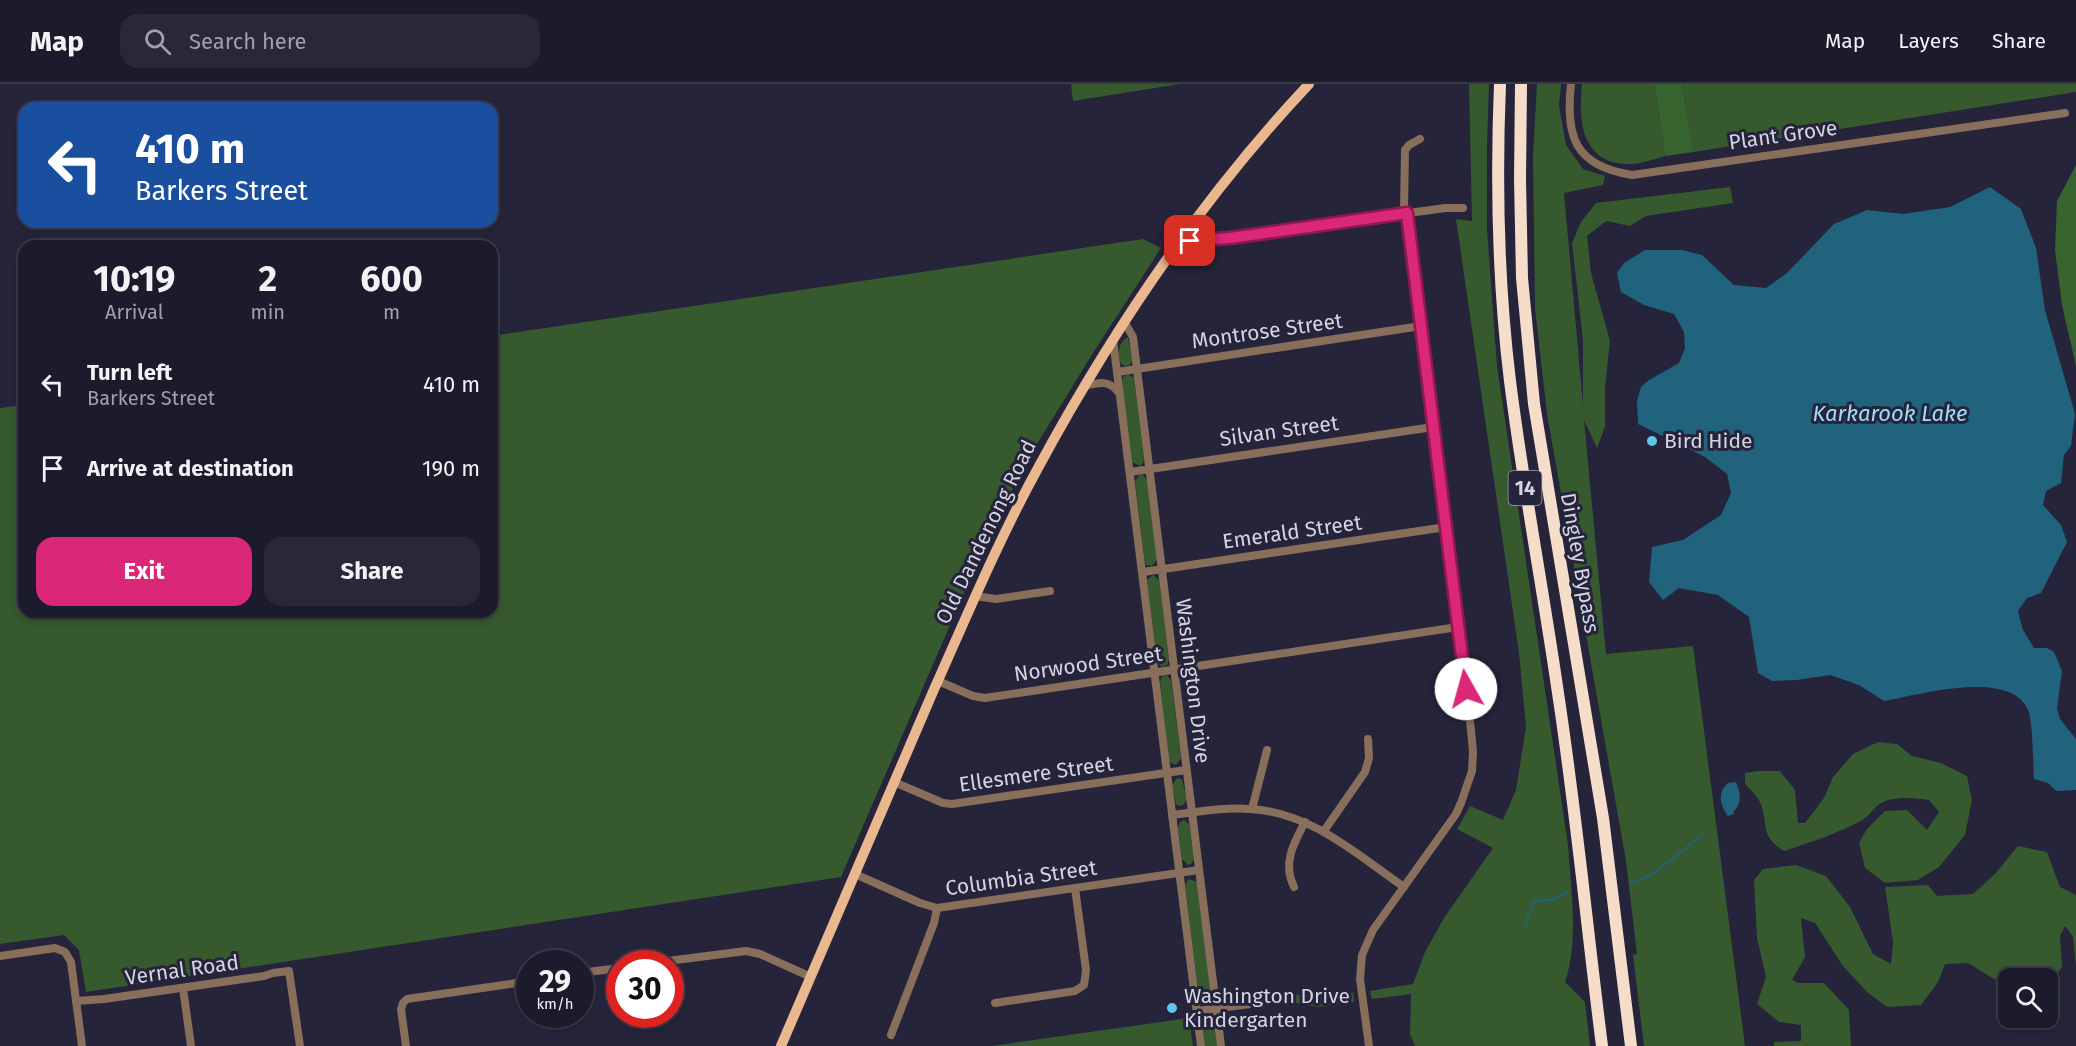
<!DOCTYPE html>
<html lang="en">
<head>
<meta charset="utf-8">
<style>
  :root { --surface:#1c1b2c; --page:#292838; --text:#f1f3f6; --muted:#a0a1a9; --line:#3a3948; --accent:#db2777 }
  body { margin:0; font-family:"Fira Sans",sans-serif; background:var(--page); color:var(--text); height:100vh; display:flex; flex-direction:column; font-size:22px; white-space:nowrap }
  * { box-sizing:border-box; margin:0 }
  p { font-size:20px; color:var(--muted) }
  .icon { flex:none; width:33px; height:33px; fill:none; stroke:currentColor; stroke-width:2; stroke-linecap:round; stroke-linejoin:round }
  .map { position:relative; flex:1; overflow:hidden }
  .side { position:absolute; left:18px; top:156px; width:480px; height:378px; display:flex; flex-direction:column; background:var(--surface); border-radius:18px; box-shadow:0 3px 9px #0003,0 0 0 2px var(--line) }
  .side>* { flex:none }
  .guide { position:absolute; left:18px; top:18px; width:480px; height:126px; border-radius:18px; box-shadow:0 3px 9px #0003,0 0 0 2px var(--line); background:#1a4fa0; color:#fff; overflow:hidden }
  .tools { position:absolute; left:1998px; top:884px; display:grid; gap:12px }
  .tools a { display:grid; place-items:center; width:60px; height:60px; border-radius:12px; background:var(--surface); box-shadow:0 3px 9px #0003,0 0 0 2px var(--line); font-size:30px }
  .speed { position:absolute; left:516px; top:866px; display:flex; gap:12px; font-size:30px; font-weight:700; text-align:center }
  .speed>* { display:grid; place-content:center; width:78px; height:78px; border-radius:50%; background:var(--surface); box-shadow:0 3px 9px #0003,0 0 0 2px var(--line); line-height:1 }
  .speed small { font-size:15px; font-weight:400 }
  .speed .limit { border:9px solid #d22; background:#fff; color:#111 }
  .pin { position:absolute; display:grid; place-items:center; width:51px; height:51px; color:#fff; margin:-26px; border-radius:12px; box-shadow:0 3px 9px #0006 }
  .me { position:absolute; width:66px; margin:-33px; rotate:353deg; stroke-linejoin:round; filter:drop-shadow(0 0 4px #0008) }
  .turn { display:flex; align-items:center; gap:21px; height:126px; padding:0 18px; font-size:27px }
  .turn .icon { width:78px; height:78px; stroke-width:2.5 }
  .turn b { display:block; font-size:42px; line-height:51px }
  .eta { display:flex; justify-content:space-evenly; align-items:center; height:102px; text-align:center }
  .eta b { font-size:36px; font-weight:700; line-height:42px }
  .cta { display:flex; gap:12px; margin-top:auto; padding:12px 18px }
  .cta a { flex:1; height:69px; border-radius:18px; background:var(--accent); color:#fff; font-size:24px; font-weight:700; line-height:69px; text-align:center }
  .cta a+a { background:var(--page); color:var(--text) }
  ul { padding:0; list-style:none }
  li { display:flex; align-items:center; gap:18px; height:84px; padding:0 18px }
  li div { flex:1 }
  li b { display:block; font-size:22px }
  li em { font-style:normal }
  header { display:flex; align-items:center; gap:36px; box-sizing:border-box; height:84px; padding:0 30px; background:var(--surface); border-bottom:2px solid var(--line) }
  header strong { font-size:28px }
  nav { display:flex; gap:33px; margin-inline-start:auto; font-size:21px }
  .search { width:420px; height:54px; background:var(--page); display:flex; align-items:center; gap:15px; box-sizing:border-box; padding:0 21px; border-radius:18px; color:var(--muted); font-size:22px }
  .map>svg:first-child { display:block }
</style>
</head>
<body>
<header>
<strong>Map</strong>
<div class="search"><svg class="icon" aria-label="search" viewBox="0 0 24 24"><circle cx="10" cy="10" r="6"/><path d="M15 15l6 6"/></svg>Search here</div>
<nav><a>Map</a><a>Layers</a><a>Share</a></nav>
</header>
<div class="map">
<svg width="2076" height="962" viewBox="0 0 2076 962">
  <rect width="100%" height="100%" fill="#25243b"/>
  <g fill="#36592e">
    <path d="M1071 0H1180L1073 17Z"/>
    <path d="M1469 0H1489L1487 60V146L1497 282 1568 761C1571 804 1579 857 1565 898L1585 918 1590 962H1415L1410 950 1411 910 1372 915 1370 907 1413 900 1425 868 1444 834 1493 764 1457 745 1470 722 1503 736 1516 706 1526 643 1519 569 1456 135 1472 137Z"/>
    <path d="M1537 0H1561L1559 21 1566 61 1583 85 1605 92 1603 101 1564 109 1583 321V256L1572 159 1581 138 1596 119 1730 103 1733 119 1646 132 1630 142 1606 137 1587 152 1591 189 1610 257 1605 304V343L1597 364 1584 336 1606 570 1693 562 1745 962H1644L1633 871 1637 870 1626 777 1547 330 1535 224 1533 73Z"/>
    <path d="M1582 0H1654L1665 72C1655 75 1643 79 1633 80 1582 82 1578 39 1582 0Z"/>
    <path d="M1682 0H2076V8L1694 68Z"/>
    <path d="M1143 155 1161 164 1093 269 1024 381 973 488 841 793 86 908 79 866 64 851 0 860V324L24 321V528H492V252Z"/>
    <path d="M1128 253 1132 276 1130 281 1125 282 1121 280C1117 270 1118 258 1128 253Z"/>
    <path d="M1128 290 1134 294 1144 375 1143 379 1140 382 1132 378 1122 298 1123 293Z"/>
    <path d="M1139 391H1143L1147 396 1157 476 1152 482 1146 481 1145 478 1135 397Z"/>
    <path d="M1153 491 1159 496 1169 576 1167 581 1162 583 1157 578 1147 496Z"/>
    <path d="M1167 591 1171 596 1181 674 1176 681 1171 679 1169 676 1160 597 1162 592Z"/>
    <path d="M1878 658 1897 660 1912 672 1941 679 1967 692 1972 716 1965 751 1939 783 1918 796 1885 799 1865 784 1859 759 1867 745 1885 727 1907 726 1927 746 1939 728 1929 716C1914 714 1897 712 1883 718 1875 721 1870 732 1862 736 1837 750 1811 758 1784 767 1759 752 1769 740 1760 718 1757 712 1750 705 1745 700V689L1758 687H1780L1795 706 1798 739H1805L1824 714 1833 693 1853 670Z"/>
    <path d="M1177 694 1182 695 1187 716 1182 722 1176 721 1172 701Z"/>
    <path d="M1184 736 1189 740 1194 775 1191 780 1188 781 1182 775 1178 743 1180 738Z"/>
    <path d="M2018 762 2047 768 2060 803 2076 811V882L2073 852 2065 842 2060 852 2062 883 2048 903V894H2008V901L1999 898 1968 879 1945 880 1938 898 1921 921 1887 923 1867 908 1843 882 1815 839 1801 834 1805 873 1792 896 1798 899H1824L1849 926 1851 962H1774V958L1801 957V941L1779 938 1757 920 1766 893 1757 854 1754 796 1763 785 1796 781 1826 792 1850 823 1873 870 1891 880 1893 858 1885 803 1928 801 1937 812 1973 810 1995 790Z"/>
    <path d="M1189 795 1197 798 1211 912 1205 918 1199 913 1185 800Z"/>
    <path d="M1287 909 1317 914 1353 909 1354 918 1318 923 1286 917Z"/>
    <path d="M1208 932 1214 935 1217 962H1205L1202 937Z"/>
    <path d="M1189 934 1193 962H992Z"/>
  </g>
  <g fill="#37632e">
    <path d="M1654 0H1682L1694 68 1665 72Z"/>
    <path d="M2076 81V282L2062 221 2055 166 2057 117Z"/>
  </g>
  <g fill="#21627c">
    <path d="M1990 103 2021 125 2036 164 2045 226 2075 330 2071 362 2064 371 2061 399 2046 407 2043 421 2061 441 2067 458 2041 509 2027 514 2018 527 2023 546 2034 564H2047L2054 568 2062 587 2057 625 2060 635 2076 655V706L2056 707 2048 699 2034 695C2033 680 2033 637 2028 626 2011 584 1917 611 1884 617L1859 601 1830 591 1797 596 1772 597 1758 589 1749 533 1718 511 1679 504 1663 516 1649 498 1652 463 1683 456 1721 431 1731 409 1727 390 1705 373 1638 340 1637 317 1641 303 1649 296 1679 279 1685 264 1684 248 1674 230 1644 221 1621 208 1617 189 1624 179 1645 166H1682L1702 171 1734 201 1766 204 1787 189 1834 140 1867 126 1903 130 1950 123Z"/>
    <path d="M1736 698C1740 708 1743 718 1734 727V730L1728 732C1720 721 1717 709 1728 699Z"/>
  </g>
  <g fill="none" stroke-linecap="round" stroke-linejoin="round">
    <g stroke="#21627c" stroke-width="2">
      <path d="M1630 799 1652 791 1702 751"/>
      <path d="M1525 840 1534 817 1551 816 1569 808"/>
    </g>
    <g stroke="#886f5b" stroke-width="8">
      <path d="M1571 0C1565 53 1575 82 1632 91L2065 29"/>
      <path d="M1404 129 1405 66 1409 61 1420 55"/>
      <path d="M1180 157 1214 156 1445 124H1463"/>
      <path d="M1125 239 1133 253 1221 962"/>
      <path d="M1113 256 1201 962"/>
      <path d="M1117 288 1421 242"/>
      <path d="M1085 302C1099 298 1110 296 1119 309"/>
      <path d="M1130 388 1433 343"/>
      <path d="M1143 488 1446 443"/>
      <path d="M975 512 996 515 1050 507"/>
      <path d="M938 597 973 612 985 614 1458 543"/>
      <path d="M894 698 943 719 952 720 1186 686"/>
      <path d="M1252 725 1267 666"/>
      <path d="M1172 731C1198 728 1224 723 1250 725 1311 728 1356 770 1404 803"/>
      <path d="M1324 747 1365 688 1369 674 1368 655"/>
      <path d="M855 790 920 819 937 824 1199 786"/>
      <path d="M1294 803C1282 779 1294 759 1305 738"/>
      <path d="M0 872 55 864 65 868 71 878 82 962"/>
      <path d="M652 879 746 867 760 870 811 893"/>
      <path d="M580 889 620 884"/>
      <path d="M183 904 191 962"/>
      <path d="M76 917 104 915 264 892 273 889 289 887 300 962"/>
      <path d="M995 919 1075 907 1084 901 1086 886 1075 804"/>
      <path d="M1197 927 1250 920 1274 910"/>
      <path d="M891 951 934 839 937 824"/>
      <path d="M406 962 401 925 403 919 407 915 530 897"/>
      <path d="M1369 962 1360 895 1362 871 1373 846 1456 730 1461 719 1472 687 1473 668 1471 646 1407 129"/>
    </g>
    <path stroke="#ebb78e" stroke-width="10" d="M781 962C832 845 881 727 932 610 966 534 998 457 1038 384 1112 247 1202 114 1309 0"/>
    <g stroke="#f6ddca" stroke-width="12">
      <path d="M1500 0C1496 98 1498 199 1510 297 1523 401 1543 505 1558 609 1576 727 1587 844 1602 962"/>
      <path d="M1521 0 1520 95 1522 194 1534 320 1603 734 1631 962"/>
    </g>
  </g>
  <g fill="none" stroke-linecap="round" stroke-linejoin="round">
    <g stroke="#8e194d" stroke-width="15">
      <path id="route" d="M1190 157 1230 154 1407 129 1466 605"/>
    </g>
    <use href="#route" stroke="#db2777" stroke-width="10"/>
  </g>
  <g fill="#5cc7e7" stroke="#25243b" stroke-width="2">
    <circle cx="1652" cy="357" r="6"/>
    <circle cx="1172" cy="924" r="6"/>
  </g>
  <g text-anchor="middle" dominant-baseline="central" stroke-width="6" stroke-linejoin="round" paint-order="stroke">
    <rect fill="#25243b" stroke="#a09fb1" stroke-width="1.5" x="1508.5" y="387" width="33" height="34" rx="4.5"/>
    <g font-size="20" font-weight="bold" fill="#d4d4e3">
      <text x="1525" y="404">14</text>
    </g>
    <g font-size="21" fill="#d4d4e3" stroke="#25243b">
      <text transform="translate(1783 51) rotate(-8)">Plant Grove</text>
      <text transform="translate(1267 247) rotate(-8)">Montrose Street</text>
      <text transform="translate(1279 347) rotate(-8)">Silvan Street</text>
      <text transform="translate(986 448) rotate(-64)">Old Dandenong Road</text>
      <text transform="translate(1292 448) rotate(-8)">Emerald Street</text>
      <text transform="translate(1580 479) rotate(80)">Dingley Bypass</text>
      <text transform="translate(1088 580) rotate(-8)">Norwood Street</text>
      <text transform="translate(1193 597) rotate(83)">Washington Drive</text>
      <text transform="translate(1036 690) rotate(-8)">Ellesmere Street</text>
      <text transform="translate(1021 794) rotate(-8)">Columbia Street</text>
      <text transform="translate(182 886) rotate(-8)">Vernal Road</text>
    </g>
    <g font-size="21" fill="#d4d4e3" stroke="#25243b" text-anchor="start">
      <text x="1664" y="357">Bird Hide</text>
      <text x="1184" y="912">Washington Drive<tspan x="1184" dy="24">Kindergarten</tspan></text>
    </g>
    <g font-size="22" font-style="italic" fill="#9eddfa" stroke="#25243b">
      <text x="1890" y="329">Karkarook Lake</text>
    </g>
  </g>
</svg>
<div class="tools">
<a><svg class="icon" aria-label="search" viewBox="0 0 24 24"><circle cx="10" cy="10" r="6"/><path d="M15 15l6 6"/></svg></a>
</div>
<div class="speed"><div>29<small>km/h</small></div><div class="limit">30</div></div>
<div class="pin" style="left:1190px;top:157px;background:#d93025"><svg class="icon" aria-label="arrive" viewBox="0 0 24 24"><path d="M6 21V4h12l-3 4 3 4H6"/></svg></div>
<svg class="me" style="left:1466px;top:605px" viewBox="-20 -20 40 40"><circle r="19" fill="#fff"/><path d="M0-13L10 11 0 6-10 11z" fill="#db2777"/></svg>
<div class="guide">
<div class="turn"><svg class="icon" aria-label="left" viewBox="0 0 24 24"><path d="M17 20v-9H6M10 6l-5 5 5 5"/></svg><div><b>410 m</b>Barkers Street</div></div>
</div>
<section class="side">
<div class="eta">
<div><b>10:19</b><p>Arrival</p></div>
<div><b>2</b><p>min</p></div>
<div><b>600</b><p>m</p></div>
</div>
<ul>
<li><svg class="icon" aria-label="left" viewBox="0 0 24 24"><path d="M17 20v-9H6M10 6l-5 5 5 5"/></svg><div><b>Turn left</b><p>Barkers Street</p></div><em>410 m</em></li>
<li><svg class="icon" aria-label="arrive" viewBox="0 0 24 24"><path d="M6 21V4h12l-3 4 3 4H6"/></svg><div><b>Arrive at destination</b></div><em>190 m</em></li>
</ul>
<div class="cta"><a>Exit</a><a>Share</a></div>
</section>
</div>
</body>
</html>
